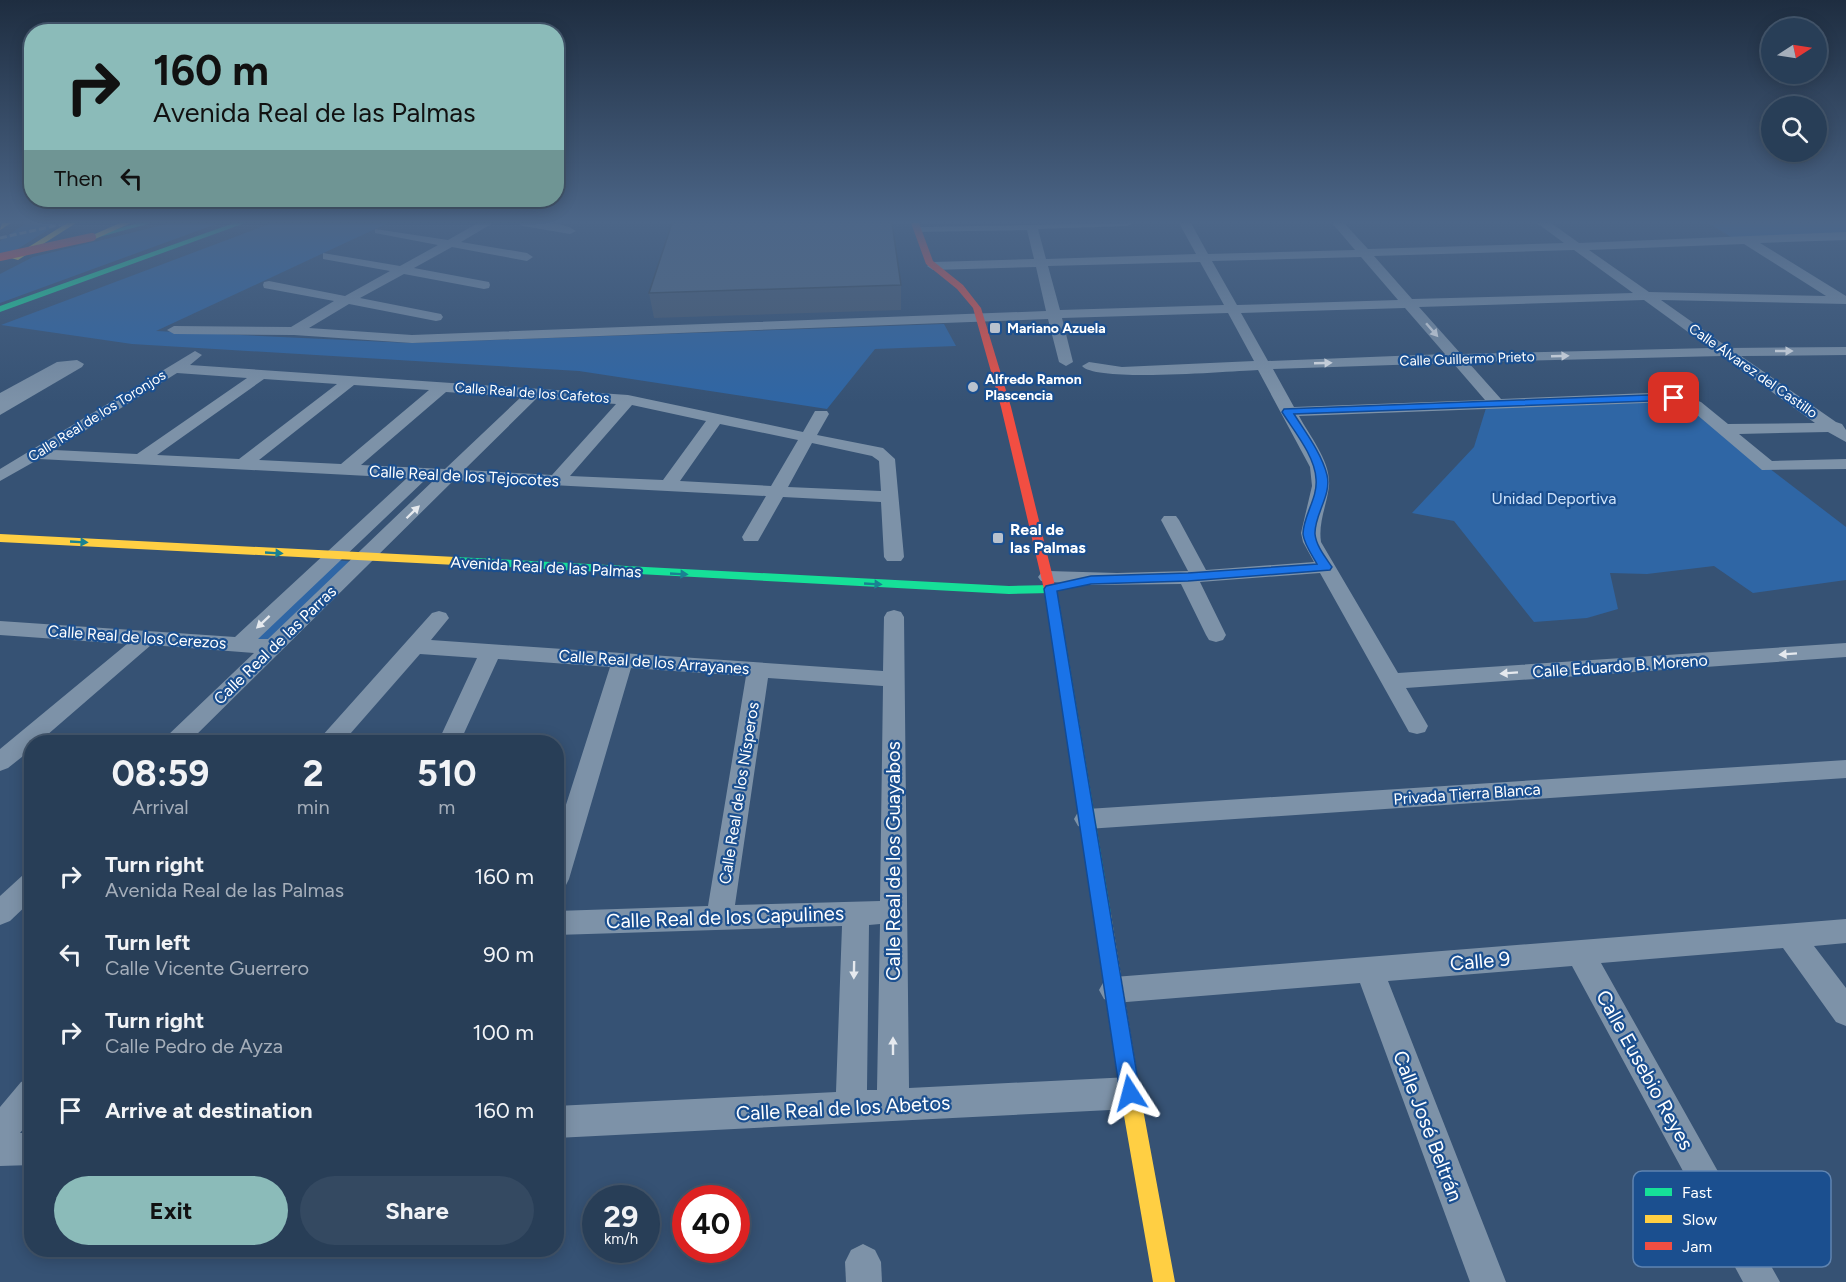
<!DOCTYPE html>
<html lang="en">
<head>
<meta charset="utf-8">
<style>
  :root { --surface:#283e57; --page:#344961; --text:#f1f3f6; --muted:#a5aeba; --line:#44576d; --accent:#8bbbb9 }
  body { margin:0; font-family:Figtree,sans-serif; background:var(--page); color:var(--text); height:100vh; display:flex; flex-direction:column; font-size:22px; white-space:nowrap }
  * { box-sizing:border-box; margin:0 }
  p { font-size:20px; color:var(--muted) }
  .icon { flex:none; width:33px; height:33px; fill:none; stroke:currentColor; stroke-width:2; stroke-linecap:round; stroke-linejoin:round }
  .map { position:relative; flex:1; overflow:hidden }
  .sheet { position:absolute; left:24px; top:735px; width:540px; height:522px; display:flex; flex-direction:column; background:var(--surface); border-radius:24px; box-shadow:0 3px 15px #0003,0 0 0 2px var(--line) }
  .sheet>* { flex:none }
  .banner { position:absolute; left:24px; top:24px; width:540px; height:183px; border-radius:24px; box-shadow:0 3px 15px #0003,0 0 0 2px var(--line); background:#8bbbb9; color:#111; overflow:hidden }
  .needle { width:39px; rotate:78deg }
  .controls { position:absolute; left:1761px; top:18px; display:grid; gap:12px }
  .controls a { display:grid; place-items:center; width:66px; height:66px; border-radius:50%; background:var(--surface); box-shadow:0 3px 15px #0003,0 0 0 2px var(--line); font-size:30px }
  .speed { position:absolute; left:582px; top:1185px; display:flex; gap:12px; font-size:30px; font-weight:700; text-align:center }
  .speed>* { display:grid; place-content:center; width:78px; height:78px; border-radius:50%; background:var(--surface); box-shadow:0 3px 15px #0003,0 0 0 2px var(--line); line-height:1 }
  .speed small { font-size:15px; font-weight:400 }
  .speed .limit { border:9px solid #d22; background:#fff; color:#111 }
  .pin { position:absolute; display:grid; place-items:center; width:51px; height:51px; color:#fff; margin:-26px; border-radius:12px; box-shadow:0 3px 9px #0006 }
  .me { position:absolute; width:66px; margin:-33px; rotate:351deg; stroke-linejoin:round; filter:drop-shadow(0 0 4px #0008) }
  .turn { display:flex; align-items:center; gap:21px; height:126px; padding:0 30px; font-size:27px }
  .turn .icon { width:78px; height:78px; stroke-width:2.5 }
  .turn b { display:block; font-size:42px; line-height:51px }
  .then { display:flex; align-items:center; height:57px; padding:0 30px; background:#0003; gap:12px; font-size:22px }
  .eta { display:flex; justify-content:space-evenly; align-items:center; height:102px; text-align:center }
  .eta b { font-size:36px; font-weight:700; line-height:42px }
  .button { display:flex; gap:12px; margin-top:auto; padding:12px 30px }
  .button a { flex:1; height:69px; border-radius:36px; background:var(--accent); color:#111; font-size:24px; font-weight:700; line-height:69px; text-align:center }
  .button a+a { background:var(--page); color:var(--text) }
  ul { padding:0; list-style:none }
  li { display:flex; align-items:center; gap:18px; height:78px; padding:0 30px }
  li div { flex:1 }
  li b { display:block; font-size:22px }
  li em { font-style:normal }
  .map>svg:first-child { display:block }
</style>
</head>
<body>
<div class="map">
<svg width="1846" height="1282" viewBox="0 0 1846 1282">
  <rect width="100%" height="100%" fill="#365274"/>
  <g fill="#2f66a5">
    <path d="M26 223H59L0 260V241Z"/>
    <path d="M171 223H219L0 303V274L33 257Z"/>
    <path d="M272 223H388L156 331 410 343 944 324 956 346 875 349 827 409 579 371 132 344 1 325Z"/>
    <path d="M1708 223H1846V232L1733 238Z"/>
    <path d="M1680 400 1846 527V580L1753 593 1714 566 1647 574 1610 573 1618 609 1587 618 1534 622 1454 521 1412 513 1474 447 1486 408Z"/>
    <path d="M334 560 357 562 274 643 249 640Z"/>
  </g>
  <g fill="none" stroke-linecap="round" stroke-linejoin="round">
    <g fill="#7d92a8" fill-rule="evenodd">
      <path d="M478 223H493L461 242 527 253 533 257 527 261 452 247 414 268 489 282 490 285 489 288 484 289 404 274 360 298 441 314 443 317 441 320 436 321 349 304 309 328 412 335 1046 311 1036 267 933 270 927 266 933 262 1034 259 1027 230 914 232V228L918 227 1133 223 1127 226 1038 229 1046 259 1196 254 1179 223H1191L1208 254 1355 250 1332 223H1344L1368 249 1564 243 1537 223H1551L1579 243 1846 232V240L1760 243 1846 296V304L1661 300 1729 348 1846 347V355L1741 356 1836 422 1842 424 1846 430V442L1828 432 1739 434 1772 461 1846 459V469L1762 470 1689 408 1672 402 1299 416C1310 437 1331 461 1329 486 1327 505 1318 522 1321 542L1398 673 1846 643V657L1406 688 1428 726 1425 732 1417 734 1409 732 1320 573 1200 582 1226 635 1223 640 1216 642 1209 640 1206 635 1181 584 1083 585 1041 581 1038 577 1041 573 1048 571 1117 573 1188 571 1161 520 1164 516H1176L1179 520 1206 570 1314 562 1303 542 1301 533 1312 486 1310 467 1258 370C1230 371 1097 383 1082 366L1089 362 1122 367 1254 361 1228 313 1062 318 1073 362 1066 366 1059 362 1048 319 412 343 294 335 174 334 167 330 174 326 291 327 334 301 264 288 263 285 264 282 269 281 345 296 390 271 323 259V253L400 266 438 245 375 233V229L448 240ZM1744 244 1826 296 1649 292 1589 250ZM1574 250 1633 293 1412 299 1374 256ZM1361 257 1398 300 1237 305 1212 261ZM1200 262 1224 305 1060 310 1048 266ZM1644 300 1710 348 1461 354 1419 307ZM1405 308 1445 354 1268 361 1241 313ZM1722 356 1815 423 1728 424 1701 402 1674 392 1501 399 1468 362ZM1453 363 1485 400 1294 407 1273 369Z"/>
      <path d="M517 223C534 223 562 220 576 231L570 234 523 226Z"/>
      <path d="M195 351 202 355 190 365 628 395 803 432 815 411H827L829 414 817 435 883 448 895 459 904 557 901 561H887L884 557 881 502 783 497 758 541H744L742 537 766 496 454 480 189 742H163L167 736 254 653 151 645 39 742H32V749L8 768 0 771V749L127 644 0 635V621L235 637 407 478 39 459 0 481V469ZM177 373 247 378 137 454 54 450ZM264 379 337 384 239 459 157 455ZM354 385 429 390 341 464 259 460ZM446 392 521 397 445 469 361 465ZM537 398 616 404 552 475 464 470ZM632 405 706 421 663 480 570 476ZM720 424 798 440 771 486 680 481ZM812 443 872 456 879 461 881 491 788 487ZM426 479H435L268 639H258Z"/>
      <path d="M77 360 84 364 82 367 0 415V393L57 362Z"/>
      <path d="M894 610 901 612 904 617 909 1088 1130 1077 1141 1082 1146 1093 1141 1104 1130 1109 556 1138V1106L836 1092 842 926 556 935V911L708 906 746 676 631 668 569 879 565 887 556 890V836L610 667 498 659 460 742H438L477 658 420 654 343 742H319L322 736 432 613 439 611 446 613 449 618 431 640 883 671 884 617 887 612ZM768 678 883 686 880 901 735 905ZM880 924 877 1090H867L869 925Z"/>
      <path d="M1846 760V778L1087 829 1078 826 1074 819 1078 812 1087 809Z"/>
      <path d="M32 872V900L10 921 0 925V896L23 875Z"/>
      <path d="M1846 919V943L1814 946 1846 988V1026L1836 1022 1783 948 1601 963 1780 1282H1743L1572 966 1388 981 1506 1282H1470L1360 983 1114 1003 1104 999 1099 990 1104 981 1114 977Z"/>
      <path d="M32 1078V1118L20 1133H32V1165L0 1166V1107L21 1082Z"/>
      <path d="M863 1244 875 1250 881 1262 882 1282H846L845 1262 851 1250Z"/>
    </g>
    <g fill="#16e098" fill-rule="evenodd">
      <path d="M138 223H151L92 239 88 237Z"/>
      <path d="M234 223H245L0 312V306Z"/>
      <path d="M456 557 1009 586 1051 585 1057 589 1051 593 1009 594 452 564 450 561Z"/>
      <path d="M1053 598 1059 602 1111 914 1108 919 1102 922 1096 919 1093 914 1047 602Z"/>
    </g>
    <g fill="#ffcf43" fill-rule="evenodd">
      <path d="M2 223H11L0 230Z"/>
      <path d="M67 223H76L18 260 11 258Z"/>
      <path d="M120 223H131L95 239 88 237Z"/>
      <path d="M0 534 456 557 462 561 456 565 0 542Z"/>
      <path d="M1102 906 1108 909 1111 914 1140 1093 1175 1282H1153L1120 1093 1093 914 1096 909Z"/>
    </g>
    <path fill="#f24e42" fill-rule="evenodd" d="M911 223H919L933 261 963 285 981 308 1011 407 1059 602 1058 605H1048L1047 602 1001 407 973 308 957 289 926 264Z"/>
    <path stroke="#7e92a7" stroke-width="3" stroke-dasharray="7 3" stroke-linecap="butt" d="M0 238 67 223"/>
    <path stroke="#f24e42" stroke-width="8" d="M0 257 92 237"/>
  </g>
  <path fill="#475a72" d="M901 285V310L654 318 649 293Z"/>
  <path fill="#526984" stroke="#394a5c" stroke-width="1.5" d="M672 223H892L901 285 649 293Z"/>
  <defs><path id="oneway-solid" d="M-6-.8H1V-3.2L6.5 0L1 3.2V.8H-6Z" transform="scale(1.5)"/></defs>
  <g fill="#e5e9ee">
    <use href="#oneway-solid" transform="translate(1432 330) rotate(49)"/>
    <use href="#oneway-solid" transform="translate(1784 351)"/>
    <use href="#oneway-solid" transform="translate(1560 356) rotate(-2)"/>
    <use href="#oneway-solid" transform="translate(1323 363) rotate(-2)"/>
    <use href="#oneway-solid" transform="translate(413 512) rotate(-44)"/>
    <use href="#oneway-solid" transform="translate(263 622) rotate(137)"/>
    <use href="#oneway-solid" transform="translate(1788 654) rotate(176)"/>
    <use href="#oneway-solid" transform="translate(1509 673) rotate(176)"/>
    <use href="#oneway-solid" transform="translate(854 970) rotate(91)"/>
    <use href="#oneway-solid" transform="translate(893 1046) rotate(-90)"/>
  </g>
  <g fill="#198292">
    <use href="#oneway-solid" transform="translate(79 542) rotate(3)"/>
    <use href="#oneway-solid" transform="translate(274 553) rotate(3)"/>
    <use href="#oneway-solid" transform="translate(679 574) rotate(3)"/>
    <use href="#oneway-solid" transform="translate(873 584) rotate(3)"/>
  </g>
  <linearGradient id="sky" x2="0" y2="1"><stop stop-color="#1e2d40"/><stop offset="0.55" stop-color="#4c6688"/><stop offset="1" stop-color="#4c6688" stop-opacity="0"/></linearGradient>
  <rect width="1846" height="403" fill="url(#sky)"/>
  <path fill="#1a73e8" stroke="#114b97" stroke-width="1.5" d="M1674 394 1679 398 1678 400 1294 414C1306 433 1322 454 1327 475 1332 495 1314 515 1315 534 1316 546 1326 558 1332 567L1330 570 1188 581 1091 584 1057 591 1140 1093 1137 1100 1130 1103 1123 1100 1120 1093 1044 589 1046 586 1091 576 1188 573 1317 564C1312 555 1304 544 1303 534 1303 516 1318 498 1316 479 1315 456 1294 431 1282 412L1284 409Z"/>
  <g fill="#b9c2ce" stroke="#1b4f8f" stroke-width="2">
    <rect x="989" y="322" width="12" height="12" rx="3"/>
    <circle cx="973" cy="387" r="6"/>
    <rect x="992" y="532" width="12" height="12" rx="3"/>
  </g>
  <g text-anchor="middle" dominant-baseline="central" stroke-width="4.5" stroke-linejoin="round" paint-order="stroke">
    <g font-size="14" font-weight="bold" fill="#fff" stroke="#1b4f8f" text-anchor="start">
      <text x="1007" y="328">Mariano Azuela</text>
      <text x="985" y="379">Alfredo Ramon<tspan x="985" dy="16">Plascencia</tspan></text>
    </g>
    <g font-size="14" fill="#fff" stroke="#1b4f8f">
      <text transform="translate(1467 359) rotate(-2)">Calle Guillermo Prieto</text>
      <text transform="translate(1753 371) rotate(35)">Calle Álvarez del Castillo</text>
      <text transform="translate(532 393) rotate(4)">Calle Real de los Cafetos</text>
      <text transform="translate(97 416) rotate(-32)">Calle Real de los Toronjos</text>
    </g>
    <g font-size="16" fill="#fff" stroke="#1b4f8f">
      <text transform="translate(464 476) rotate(3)">Calle Real de los Tejocotes</text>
      <text transform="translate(546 567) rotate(3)">Avenida Real de las Palmas</text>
      <text transform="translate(137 637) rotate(4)">Calle Real de los Cerezos</text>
      <text transform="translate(275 645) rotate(-44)">Calle Real de las Parras</text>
      <text transform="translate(654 662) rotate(4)">Calle Real de los Arrayanes</text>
      <text transform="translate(1620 666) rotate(-4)">Calle Eduardo B. Moreno</text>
      <text transform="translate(739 793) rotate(-81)">Calle Real de los Nísperos</text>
      <text transform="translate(1467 794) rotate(-4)">Privada Tierra Blanca</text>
    </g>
    <g font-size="16" fill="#cfe3fa" stroke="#1b4f8f">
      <text x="1554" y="498">Unidad Deportiva</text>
    </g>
    <g font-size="16" font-weight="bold" fill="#fff" stroke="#1b4f8f" text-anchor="start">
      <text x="1010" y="529">Real de<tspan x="1010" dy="18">las Palmas</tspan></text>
    </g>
    <g font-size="20" fill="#fff" stroke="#1b4f8f">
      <text transform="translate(893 861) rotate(-90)">Calle Real de los Guayabos</text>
      <text transform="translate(725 917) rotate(-2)">Calle Real de los Capulines</text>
      <text transform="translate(1480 961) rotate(-5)">Calle 9</text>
      <text transform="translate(1645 1070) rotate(61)">Calle Eusebio Reyes</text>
      <text transform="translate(843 1108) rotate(-3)">Calle Real de los Abetos</text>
      <text transform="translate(1428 1126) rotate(69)">Calle José Beltrán</text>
    </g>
  </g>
  <rect x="1633" y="1171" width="198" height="96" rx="9" fill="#1b4f8f" stroke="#5f84b1" stroke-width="1.5"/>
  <rect x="1645" y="1188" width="27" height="8" fill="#16e098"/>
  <rect x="1645" y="1215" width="27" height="8" fill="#ffcf43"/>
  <rect x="1645" y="1242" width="27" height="8" fill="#f24e42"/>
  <g font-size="16" fill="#fff">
    <text x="1682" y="1198">Fast</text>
    <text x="1682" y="1225">Slow</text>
    <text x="1682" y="1252">Jam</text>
  </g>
</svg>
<div class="controls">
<a><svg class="needle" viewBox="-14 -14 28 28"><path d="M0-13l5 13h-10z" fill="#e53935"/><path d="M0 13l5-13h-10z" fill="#a5aeba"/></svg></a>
<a><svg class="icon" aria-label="search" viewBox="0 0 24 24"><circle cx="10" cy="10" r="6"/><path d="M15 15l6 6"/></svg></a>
</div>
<div class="speed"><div>29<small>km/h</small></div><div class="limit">40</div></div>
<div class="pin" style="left:1674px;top:398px;background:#d93025"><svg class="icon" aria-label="arrive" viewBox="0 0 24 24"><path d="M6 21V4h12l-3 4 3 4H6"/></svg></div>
<svg class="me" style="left:1130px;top:1093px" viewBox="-20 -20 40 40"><path d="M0-17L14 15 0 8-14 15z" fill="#1a73e8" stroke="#fff" stroke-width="4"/></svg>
<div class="banner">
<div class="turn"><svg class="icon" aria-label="right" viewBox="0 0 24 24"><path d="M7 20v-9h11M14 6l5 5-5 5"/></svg><div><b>160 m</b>Avenida Real de las Palmas</div></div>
<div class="then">Then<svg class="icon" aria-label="left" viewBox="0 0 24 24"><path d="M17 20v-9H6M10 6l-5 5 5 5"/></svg></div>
</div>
<section class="sheet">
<div class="eta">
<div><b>08:59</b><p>Arrival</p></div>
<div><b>2</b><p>min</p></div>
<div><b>510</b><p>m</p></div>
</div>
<ul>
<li><svg class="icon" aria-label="right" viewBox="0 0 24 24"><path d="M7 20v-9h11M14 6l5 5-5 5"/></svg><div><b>Turn right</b><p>Avenida Real de las Palmas</p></div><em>160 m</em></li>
<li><svg class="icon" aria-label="left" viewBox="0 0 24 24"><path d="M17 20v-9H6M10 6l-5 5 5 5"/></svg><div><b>Turn left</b><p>Calle Vicente Guerrero</p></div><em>90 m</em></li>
<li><svg class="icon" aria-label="right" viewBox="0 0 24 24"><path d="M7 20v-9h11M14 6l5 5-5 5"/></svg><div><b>Turn right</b><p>Calle Pedro de Ayza</p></div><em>100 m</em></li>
<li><svg class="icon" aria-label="arrive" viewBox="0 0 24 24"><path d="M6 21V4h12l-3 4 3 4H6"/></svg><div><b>Arrive at destination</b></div><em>160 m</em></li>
</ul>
<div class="button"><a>Exit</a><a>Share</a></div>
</section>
</div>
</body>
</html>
